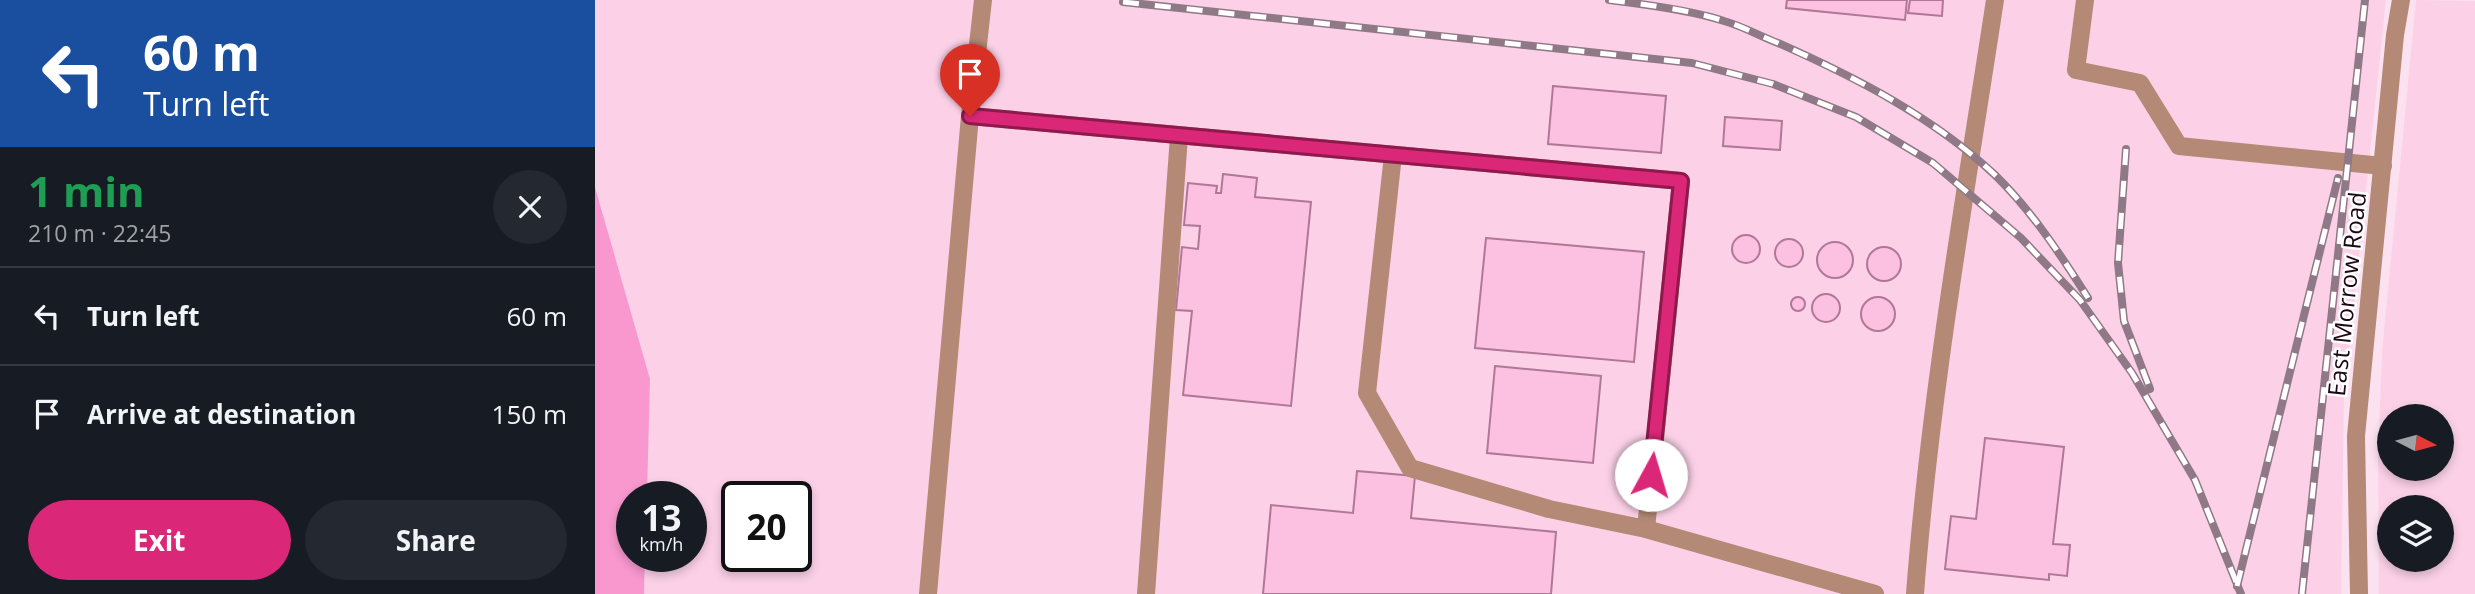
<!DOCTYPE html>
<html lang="en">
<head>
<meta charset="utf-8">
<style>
  :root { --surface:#171b24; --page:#242831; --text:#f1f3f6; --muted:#9ea1a6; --line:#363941; --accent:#db2777 }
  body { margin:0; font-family:"Open Sans",sans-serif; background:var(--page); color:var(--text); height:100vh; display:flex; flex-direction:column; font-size:26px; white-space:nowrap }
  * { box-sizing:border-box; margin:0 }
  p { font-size:23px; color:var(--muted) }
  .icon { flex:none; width:38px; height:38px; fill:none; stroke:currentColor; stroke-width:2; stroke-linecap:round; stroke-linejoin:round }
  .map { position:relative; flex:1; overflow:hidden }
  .sheet { display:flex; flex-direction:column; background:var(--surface); width:595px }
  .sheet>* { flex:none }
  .guide { background:#1a4fa0; color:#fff; overflow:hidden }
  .needle { width:46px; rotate:96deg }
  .buttons { position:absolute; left:1782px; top:404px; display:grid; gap:14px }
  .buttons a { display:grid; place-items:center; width:77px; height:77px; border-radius:50%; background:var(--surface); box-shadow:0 4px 10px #0003; font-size:35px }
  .speed { position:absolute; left:21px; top:481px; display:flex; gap:14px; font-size:35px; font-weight:700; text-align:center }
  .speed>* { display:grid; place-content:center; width:91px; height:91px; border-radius:50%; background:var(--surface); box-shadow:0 4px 10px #0003; line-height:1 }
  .speed small { font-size:18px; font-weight:400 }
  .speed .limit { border:4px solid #111; border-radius:10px; background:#fff; color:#111 }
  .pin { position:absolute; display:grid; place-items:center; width:60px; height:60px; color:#fff; margin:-72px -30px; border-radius:50% 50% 50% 0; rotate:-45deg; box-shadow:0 0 7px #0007 }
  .pin .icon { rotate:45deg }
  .me { position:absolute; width:77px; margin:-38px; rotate:6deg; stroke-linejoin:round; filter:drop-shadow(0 0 5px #0008) }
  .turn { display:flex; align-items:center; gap:24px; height:147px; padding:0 28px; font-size:32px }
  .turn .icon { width:91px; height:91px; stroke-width:2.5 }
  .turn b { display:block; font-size:49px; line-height:60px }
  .round { display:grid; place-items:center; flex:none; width:74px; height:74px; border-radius:37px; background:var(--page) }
  .headline { display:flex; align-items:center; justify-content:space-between; height:119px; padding:0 28px }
  h1 { font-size:42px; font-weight:700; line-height:52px; color:#1e9e55 }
  .button { display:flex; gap:14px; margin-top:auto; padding:14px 28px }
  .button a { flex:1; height:80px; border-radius:42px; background:var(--accent); color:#fff; font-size:28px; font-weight:700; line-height:80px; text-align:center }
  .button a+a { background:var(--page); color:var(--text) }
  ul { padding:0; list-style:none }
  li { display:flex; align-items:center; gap:21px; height:98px; padding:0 28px; border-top:2px solid var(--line) }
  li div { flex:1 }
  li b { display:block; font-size:26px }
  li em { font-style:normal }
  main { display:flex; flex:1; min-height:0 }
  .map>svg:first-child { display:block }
</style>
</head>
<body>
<main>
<section class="sheet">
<div class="guide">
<div class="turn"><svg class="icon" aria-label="left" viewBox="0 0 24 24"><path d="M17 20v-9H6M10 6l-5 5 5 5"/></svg><div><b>60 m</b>Turn left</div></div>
</div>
<div class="headline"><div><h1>1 min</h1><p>210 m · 22:45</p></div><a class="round"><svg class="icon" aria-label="close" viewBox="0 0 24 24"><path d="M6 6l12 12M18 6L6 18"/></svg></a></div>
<ul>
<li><svg class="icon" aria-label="left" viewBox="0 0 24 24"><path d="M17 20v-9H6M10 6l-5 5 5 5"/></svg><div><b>Turn left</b></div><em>60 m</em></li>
<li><svg class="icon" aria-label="arrive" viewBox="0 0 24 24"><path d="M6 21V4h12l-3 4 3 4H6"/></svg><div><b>Arrive at destination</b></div><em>150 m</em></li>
</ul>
<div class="button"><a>Exit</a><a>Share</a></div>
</section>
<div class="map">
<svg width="1880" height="594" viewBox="0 0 1880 594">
  <rect width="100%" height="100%" fill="#fce2f0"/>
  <g fill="#fcd1e8" fill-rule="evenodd">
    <path d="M0 0H1791L1749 398 1746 594H49L50 557 96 556V497H52L55 379 0 187ZM142 497H201V556H142Z"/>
    <path d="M1821 0 1880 1V594H1784L1783 455 1787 352ZM1794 416H1846V469H1794ZM1794 508H1846V560H1794Z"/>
  </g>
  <path fill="#f898cf" d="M0 187 55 379 52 497H37V556L50 557 49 594H0Z"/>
  <g fill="#fcc0e1" stroke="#b07797" stroke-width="2">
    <path d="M1192 0H1312L1310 20 1191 8Z"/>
    <path d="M1315 0H1348L1347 16 1313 13Z"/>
    <path d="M958 86 1071 96 1066 153 953 144Z"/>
    <path d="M1130 117 1187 121 1185 150 1128 146Z"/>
    <path d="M628 174 662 178 660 197 716 202 696 406 588 395 597 311 581 310 587 247 603 249 605 226 589 225 593 183 622 186 621 193H626Z"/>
    <circle cx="1151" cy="249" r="14"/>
    <path d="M891 238 1049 252 1039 362 880 348Z"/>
    <circle cx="1194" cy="253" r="14"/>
    <circle cx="1240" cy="260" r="18"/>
    <circle cx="1289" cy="264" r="17"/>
    <circle cx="1231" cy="308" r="14"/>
    <circle cx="1283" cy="314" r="17"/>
    <circle cx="1203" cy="304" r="7"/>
    <path d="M900 366 1006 376 998 463 892 453Z"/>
    <path d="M1390 438 1469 447 1458 544 1475 545 1472 576 1454 574V580L1350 569 1356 516 1381 519Z"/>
    <path d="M762 471 820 476 816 518 961 532 956 594H668L676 505 758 513Z"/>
  </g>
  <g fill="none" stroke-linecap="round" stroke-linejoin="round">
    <g stroke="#b48976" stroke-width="18">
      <path d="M1490 0 1481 70 1545 83 1584 146 1788 166"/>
      <path d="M375 116 1086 181 1051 529 954 509 815 468 772 393 798 155"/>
      <path d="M1051 529 1280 594"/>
      <path d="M333 594 375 116 388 0"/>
      <path d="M551 594 584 136"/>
      <path d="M1320 594C1335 395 1370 197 1400 0"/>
      <path d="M1764 594 1761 436 1800 35 1806 0"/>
    </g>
    <g stroke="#907986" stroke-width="8">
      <g id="rail">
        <path d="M1014 0C1048 4 1096 10 1129 21 1147 26 1165 36 1183 43 1260 77 1338 117 1400 175 1436 210 1466 255 1493 298"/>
        <path d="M528 2 1097 63 1178 84 1261 117 1338 163 1426 238 1485 300 1537 373 1600 480 1646 594"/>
        <path d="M1531 149 1523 263 1529 321 1555 389"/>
        <path d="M1642 586 1743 178"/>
        <path d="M1707 594 1770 0"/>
      </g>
    </g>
    <use href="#rail" stroke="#fff" stroke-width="5" stroke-dasharray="16" stroke-linecap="butt"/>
  </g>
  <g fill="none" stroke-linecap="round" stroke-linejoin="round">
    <g stroke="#8e194d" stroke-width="18">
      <path id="route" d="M375 116 1086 181 1056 475"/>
    </g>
    <use href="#route" stroke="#db2777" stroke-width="12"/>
  </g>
  <g text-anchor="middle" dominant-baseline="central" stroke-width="5" stroke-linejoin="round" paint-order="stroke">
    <g font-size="24" fill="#1d0815" stroke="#fff">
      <text transform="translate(1751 294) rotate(-84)">East Morrow Road</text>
    </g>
  </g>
</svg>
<div class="buttons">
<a><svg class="needle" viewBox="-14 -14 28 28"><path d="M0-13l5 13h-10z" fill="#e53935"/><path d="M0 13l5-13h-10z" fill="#9ea1a6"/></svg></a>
<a><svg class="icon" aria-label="layers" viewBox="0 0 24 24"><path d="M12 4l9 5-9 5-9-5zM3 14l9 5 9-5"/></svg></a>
</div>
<div class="speed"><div>13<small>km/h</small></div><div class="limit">20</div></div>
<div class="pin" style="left:375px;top:116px;background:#d93025"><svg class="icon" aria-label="arrive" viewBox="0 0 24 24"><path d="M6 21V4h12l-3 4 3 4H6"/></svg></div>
<svg class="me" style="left:1056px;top:475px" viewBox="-20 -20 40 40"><circle r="19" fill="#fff"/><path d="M0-13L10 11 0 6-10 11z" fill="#db2777"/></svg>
</div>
</main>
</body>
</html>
